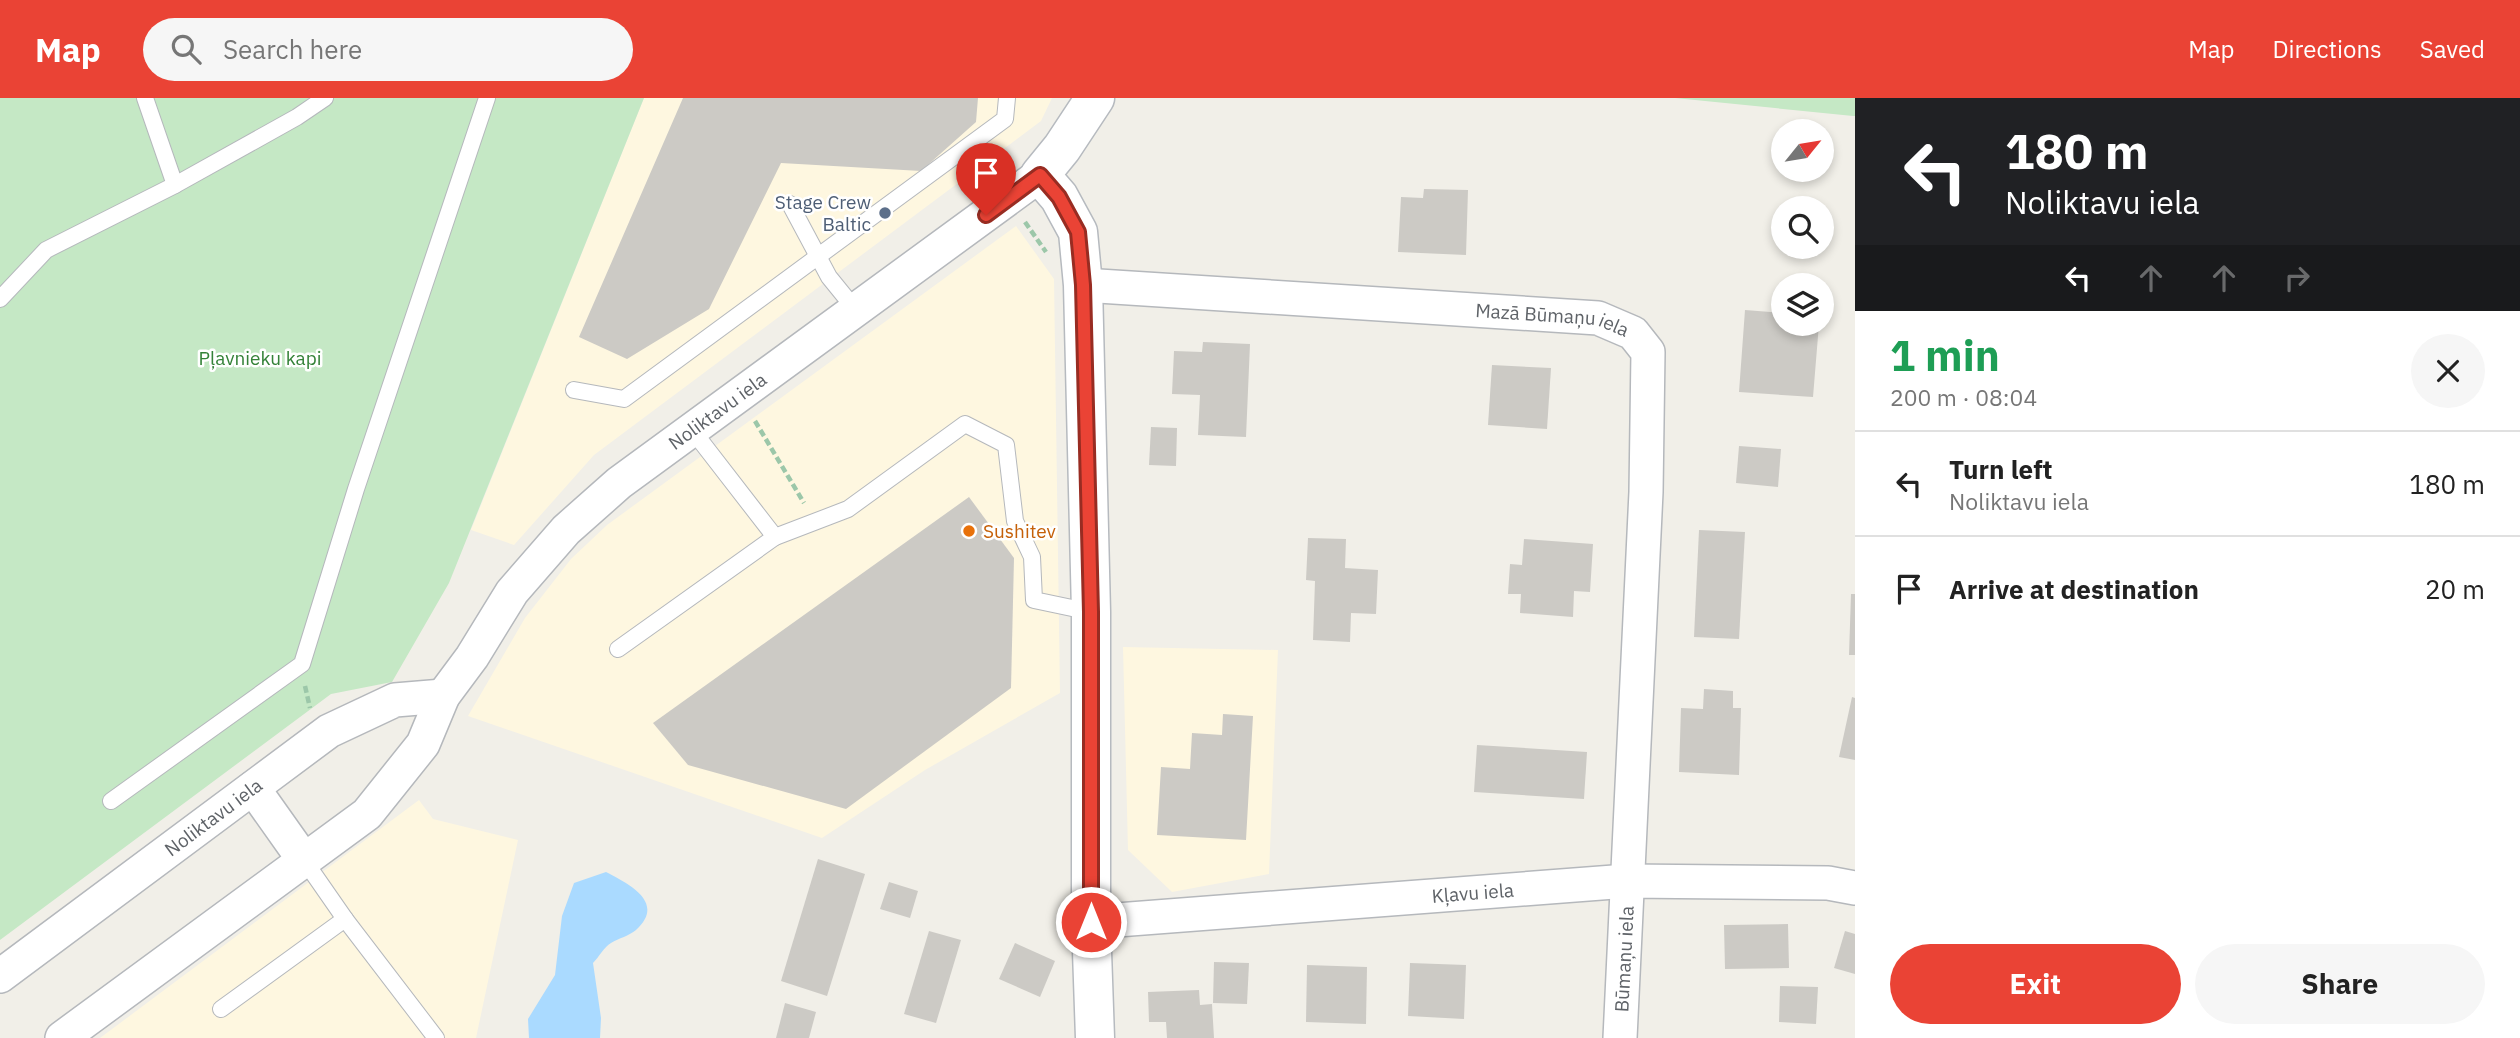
<!DOCTYPE html>
<html lang="en">
<head>
<meta charset="utf-8">
<style>
  :root { --surface:#fff; --page:#f6f6f6; --text:#222; --muted:#767676; --line:#e0e0e0; --accent:#ea4335 }
  body { margin:0; font-family:"IBM Plex Sans",sans-serif; background:var(--page); color:var(--text); height:100vh; display:flex; flex-direction:column; font-size:26px; white-space:nowrap }
  * { box-sizing:border-box; margin:0 }
  p { font-size:23px; color:var(--muted) }
  .icon { flex:none; width:38px; height:38px; fill:none; stroke:currentColor; stroke-width:2; stroke-linecap:round; stroke-linejoin:round }
  .map { position:relative; flex:1; overflow:hidden }
  .details { display:flex; flex-direction:column; background:var(--surface); width:665px }
  .details>* { flex:none }
  .banner { background:#202124; color:#fff; overflow:hidden }
  .needle { width:46px; rotate:60deg }
  .tools { position:absolute; left:1771px; top:21px; display:grid; gap:14px }
  .tools a { display:grid; place-items:center; width:63px; height:63px; border-radius:50%; background:var(--surface); box-shadow:0 4px 10px #0003; font-size:35px }
  .pin { position:absolute; display:grid; place-items:center; width:60px; height:60px; color:#fff; margin:-72px -30px; border-radius:50% 50% 50% 0; rotate:-45deg; box-shadow:0 0 7px #0007 }
  .pin .icon { rotate:45deg }
  .me { position:absolute; width:77px; margin:-38px; rotate:0deg; stroke-linejoin:round; filter:drop-shadow(0 0 5px #0008) }
  .turn { display:flex; align-items:center; gap:24px; height:147px; padding:0 35px; font-size:32px }
  .turn .icon { width:91px; height:91px; stroke-width:2.5 }
  .turn b { display:block; font-size:49px; line-height:60px }
  .lanes { display:flex; align-items:center; height:66px; padding:0 35px; background:#0003; justify-content:center; gap:35px; direction:ltr }
  .lanes .off { opacity:.35 }
  .round { display:grid; place-items:center; flex:none; width:74px; height:74px; border-radius:37px; background:var(--page) }
  .head { display:flex; align-items:center; justify-content:space-between; height:119px; padding:0 35px }
  h1 { font-size:42px; font-weight:700; line-height:52px; color:#1e9e55 }
  .action { display:flex; gap:14px; margin-top:auto; padding:14px 35px }
  .action a { flex:1; height:80px; border-radius:42px; background:var(--accent); color:#fff; font-size:28px; font-weight:700; line-height:80px; text-align:center }
  .action a+a { background:var(--page); color:var(--text) }
  ul { padding:0; list-style:none }
  li { display:flex; align-items:center; gap:21px; height:105px; padding:0 35px; border-top:2px solid var(--line) }
  li div { flex:1 }
  li b { display:block; font-size:26px }
  li em { font-style:normal }
  header { display:flex; align-items:center; gap:42px; box-sizing:border-box; height:98px; padding:0 35px; background:var(--accent); color:#fff }
  header strong { font-size:33px }
  nav { display:flex; gap:38px; margin-inline-start:auto; font-size:24px }
  .search { width:490px; height:63px; background:var(--page); display:flex; align-items:center; gap:18px; box-sizing:border-box; padding:0 24px; border-radius:38px; color:var(--muted); font-size:26px }
  main { display:flex; flex:1; min-height:0 }
  .map>svg:first-child { display:block }
</style>
</head>
<body>
<header>
<strong>Map</strong>
<div class="search"><svg class="icon" aria-label="search" viewBox="0 0 24 24"><circle cx="10" cy="10" r="6"/><path d="M15 15l6 6"/></svg>Search here</div>
<nav><a>Map</a><a>Directions</a><a>Saved</a></nav>
</header>
<main>
<div class="map">
<svg width="1855" height="940" viewBox="0 0 1855 940">
  <rect width="100%" height="100%" fill="#f1efe8"/>
  <g fill="#fef7e0">
    <path d="M644 0H1052L1041 23 594 357 514 447 471 432Z"/>
    <path d="M1016 128 1054 181 1060 595 925 672 822 740 468 618 525 520 571 461 607 427Z"/>
    <path d="M1123 549 1278 552 1269 776 1172 794 1128 752Z"/>
    <path d="M419 702 433 721 518 742 476 940H100Z"/>
  </g>
  <g fill="#c5e8c5">
    <path d="M0 0H644L449 485 392 584 331 596 0 842Z"/>
    <path d="M1675 0H1855V18H1853Z"/>
  </g>
  <path fill="#aadaff" d="M606 774C627 785 667 804 636 832 629 838 619 840 611 845 604 849 599 859 593 865L601 920 600 940H529L528 921 555 877 562 818 574 785Z"/>
  <g fill="#cccac5">
    <path d="M683 0H978L976 24 921 73 781 65 709 211 627 261 579 239Z"/>
    <path d="M1424 91 1468 92 1466 157 1398 154 1401 99 1423 100Z"/>
    <path d="M1745 212 1783 215V226H1819L1813 299 1739 294Z"/>
    <path d="M1203 244 1250 246 1246 339 1198 337 1200 297 1172 296 1174 253 1202 254Z"/>
    <path d="M1492 267 1551 270 1547 331 1488 327Z"/>
    <path d="M1151 329 1177 330 1176 368 1149 367Z"/>
    <path d="M1739 348 1781 351 1778 389 1736 385Z"/>
    <path d="M969 399 1014 460 1011 590 846 711 688 667 653 625Z"/>
    <path d="M1699 432 1745 434 1739 541 1694 539Z"/>
    <path d="M1308 440 1346 441 1345 470 1378 472 1376 516 1351 515 1350 544 1313 542 1315 483 1306 482Z"/>
    <path d="M1524 441 1593 446 1590 494 1574 493 1573 519 1520 515 1521 496H1508L1510 466 1522 467Z"/>
    <path d="M1851 496H1855V557H1849Z"/>
    <path d="M1704 591 1733 593V610H1741L1739 677 1679 674 1681 610 1703 611Z"/>
    <path d="M1852 599 1855 600V662L1839 659Z"/>
    <path d="M1223 616 1253 618 1246 742 1157 737 1161 669 1190 671 1192 635 1222 637Z"/>
    <path d="M1477 647 1587 654 1584 701 1474 694Z"/>
    <path d="M818 761 865 776 827 898 781 883Z"/>
    <path d="M889 784 918 793 910 820 880 811Z"/>
    <path d="M1788 826 1789 870 1725 871 1724 827Z"/>
    <path d="M929 833 961 842 936 925 904 916Z"/>
    <path d="M1845 833 1855 836V876L1834 870Z"/>
    <path d="M1015 845 1055 863 1040 899 999 881Z"/>
    <path d="M1214 864 1249 865 1247 906 1213 905Z"/>
    <path d="M1410 865 1466 867 1464 921 1408 918Z"/>
    <path d="M1307 867 1367 869 1366 926 1306 924Z"/>
    <path d="M1780 888 1818 889 1816 926 1779 924Z"/>
    <path d="M1199 892 1200 907 1212 906 1214 940H1167L1166 924H1149L1148 894Z"/>
    <path d="M785 905 816 914 809 940H776Z"/>
  </g>
  <g fill="none" stroke-linecap="round" stroke-linejoin="round">
    <g stroke="#b5b8bc" stroke-width="18">
      <g id="lane">
        <path d="M145 0 175 87"/>
        <path d="M790 106 829 179 855 211"/>
        <path d="M0 201 46 152 175 87 297 19 325 0"/>
        <path d="M574 292 624 301 1005 21 1007 0"/>
        <path d="M693 333 775 439 848 411 965 326 1006 347 1015 423 1032 459 1034 502 1091 514"/>
        <path d="M618 551 775 439"/>
        <path d="M111 703 302 566 356 391 487 0"/>
        <path d="M345 821 436 940"/>
        <path d="M221 911 345 821 304 762"/>
      </g>
    </g>
    <g stroke="#b5b8bc" stroke-width="36">
      <g id="street">
        <path id="s1" d="M1083 187 1598 220 1633 235 1648 254 1646 394 1620 940"/>
        <path d="M253 690 304 762"/>
        <path id="s2" d="M1091 824 1627 783 1828 785 1855 790"/>
        <path id="s3" d="M0 878 329 633 395 602 443 598"/>
        <path id="s4" d="M62 940 367 716 423 646 443 598 472 559 512 494 566 432 619 385 1040 77"/>
      </g>
    </g>
    <g stroke="#b6babf" stroke-width="41">
      <path id="secondary" d="M1095 940 1091 824V514L1083 187 1078 134 1059 99 1040 77 1062 50 1095 0"/>
    </g>
    <g stroke="#9cc7a9" stroke-width="4.5" stroke-dasharray="7 3.5" stroke-linecap="butt">
      <path d="M1025 124 1046 154"/>
      <path d="M755 323 804 405"/>
      <path d="M305 588 310 610"/>
    </g>
    <use href="#lane" stroke="#fff" stroke-width="16"/>
    <use href="#street" stroke="#fff" stroke-width="33"/>
    <use href="#secondary" stroke="#fff" stroke-width="38"/>
  </g>
  <g fill="none" stroke-linecap="round" stroke-linejoin="round">
    <g stroke="#982c22" stroke-width="18">
      <path id="route" d="M986 117 1040 77 1059 99 1078 134 1083 187 1091 514V824"/>
    </g>
    <use href="#route" stroke="#ea4335" stroke-width="12"/>
  </g>
  <circle fill="#5c6f8a" stroke="#fff" stroke-width="2.5" cx="885" cy="115" r="7"/>
  <circle fill="#e8710a" stroke="#fff" stroke-width="2.5" cx="969" cy="433" r="7"/>
  <g text-anchor="middle" dominant-baseline="central" stroke-width="5" stroke-linejoin="round" paint-order="stroke">
    <g font-size="19" fill="#4e5e75" stroke="#fff" text-anchor="end">
      <text x="871" y="104">Stage Crew<tspan x="871" dy="22">Baltic</tspan></text>
    </g>
    <g font-size="19" fill="#5f6368" stroke="#fff">
      <text stroke="none"><textPath href="#s1" startOffset="471">Mazā Būmaņu iela</textPath></text>
      <text stroke="none"><textPath href="#s4" startOffset="920">Noliktavu iela</textPath></text>
      <text stroke="none"><textPath href="#s3" startOffset="266">Noliktavu iela</textPath></text>
      <text stroke="none"><textPath href="#s2" startOffset="383">Kļavu iela</textPath></text>
      <text transform="translate(1624 861) rotate(-87)">Būmaņu iela</text>
    </g>
    <g font-size="19" fill="#348238" stroke="#fff">
      <text x="260" y="260">Pļavnieku kapi</text>
    </g>
    <g font-size="19" fill="#c56008" stroke="#fff" text-anchor="start">
      <text x="983" y="433">Sushitev</text>
    </g>
  </g>
</svg>
<div class="tools">
<a><svg class="needle" viewBox="-14 -14 28 28"><path d="M0-13l5 13h-10z" fill="#e53935"/><path d="M0 13l5-13h-10z" fill="#767676"/></svg></a>
<a><svg class="icon" aria-label="search" viewBox="0 0 24 24"><circle cx="10" cy="10" r="6"/><path d="M15 15l6 6"/></svg></a>
<a><svg class="icon" aria-label="layers" viewBox="0 0 24 24"><path d="M12 4l9 5-9 5-9-5zM3 14l9 5 9-5"/></svg></a>
</div>
<div class="pin" style="left:986px;top:117px;background:#d93025"><svg class="icon" aria-label="arrive" viewBox="0 0 24 24"><path d="M6 21V4h12l-3 4 3 4H6"/></svg></div>
<svg class="me" style="left:1091px;top:824px" viewBox="-20 -20 40 40"><circle r="17" fill="#ea4335" stroke="#fff" stroke-width="3"/><path d="M0-11L8 9 0 5-8 9z" fill="#fff"/></svg>
</div>
<section class="details">
<div class="banner">
<div class="turn"><svg class="icon" aria-label="left" viewBox="0 0 24 24"><path d="M17 20v-9H6M10 6l-5 5 5 5"/></svg><div><b>180 m</b>Noliktavu iela</div></div>
<div class="lanes"><svg class="icon" aria-label="left" viewBox="0 0 24 24"><path d="M17 20v-9H6M10 6l-5 5 5 5"/></svg><svg class="icon off" aria-label="ahead" viewBox="0 0 24 24"><path d="M12 20V5M6 11l6-6 6 6"/></svg><svg class="icon off" aria-label="ahead" viewBox="0 0 24 24"><path d="M12 20V5M6 11l6-6 6 6"/></svg><svg class="icon off" aria-label="right" viewBox="0 0 24 24"><path d="M7 20v-9h11M14 6l5 5-5 5"/></svg></div>
</div>
<div class="head"><div><h1>1 min</h1><p>200 m · 08:04</p></div><a class="round"><svg class="icon" aria-label="close" viewBox="0 0 24 24"><path d="M6 6l12 12M18 6L6 18"/></svg></a></div>
<ul>
<li><svg class="icon" aria-label="left" viewBox="0 0 24 24"><path d="M17 20v-9H6M10 6l-5 5 5 5"/></svg><div><b>Turn left</b><p>Noliktavu iela</p></div><em>180 m</em></li>
<li><svg class="icon" aria-label="arrive" viewBox="0 0 24 24"><path d="M6 21V4h12l-3 4 3 4H6"/></svg><div><b>Arrive at destination</b></div><em>20 m</em></li>
</ul>
<div class="action"><a>Exit</a><a>Share</a></div>
</section>
</main>
</body>
</html>
